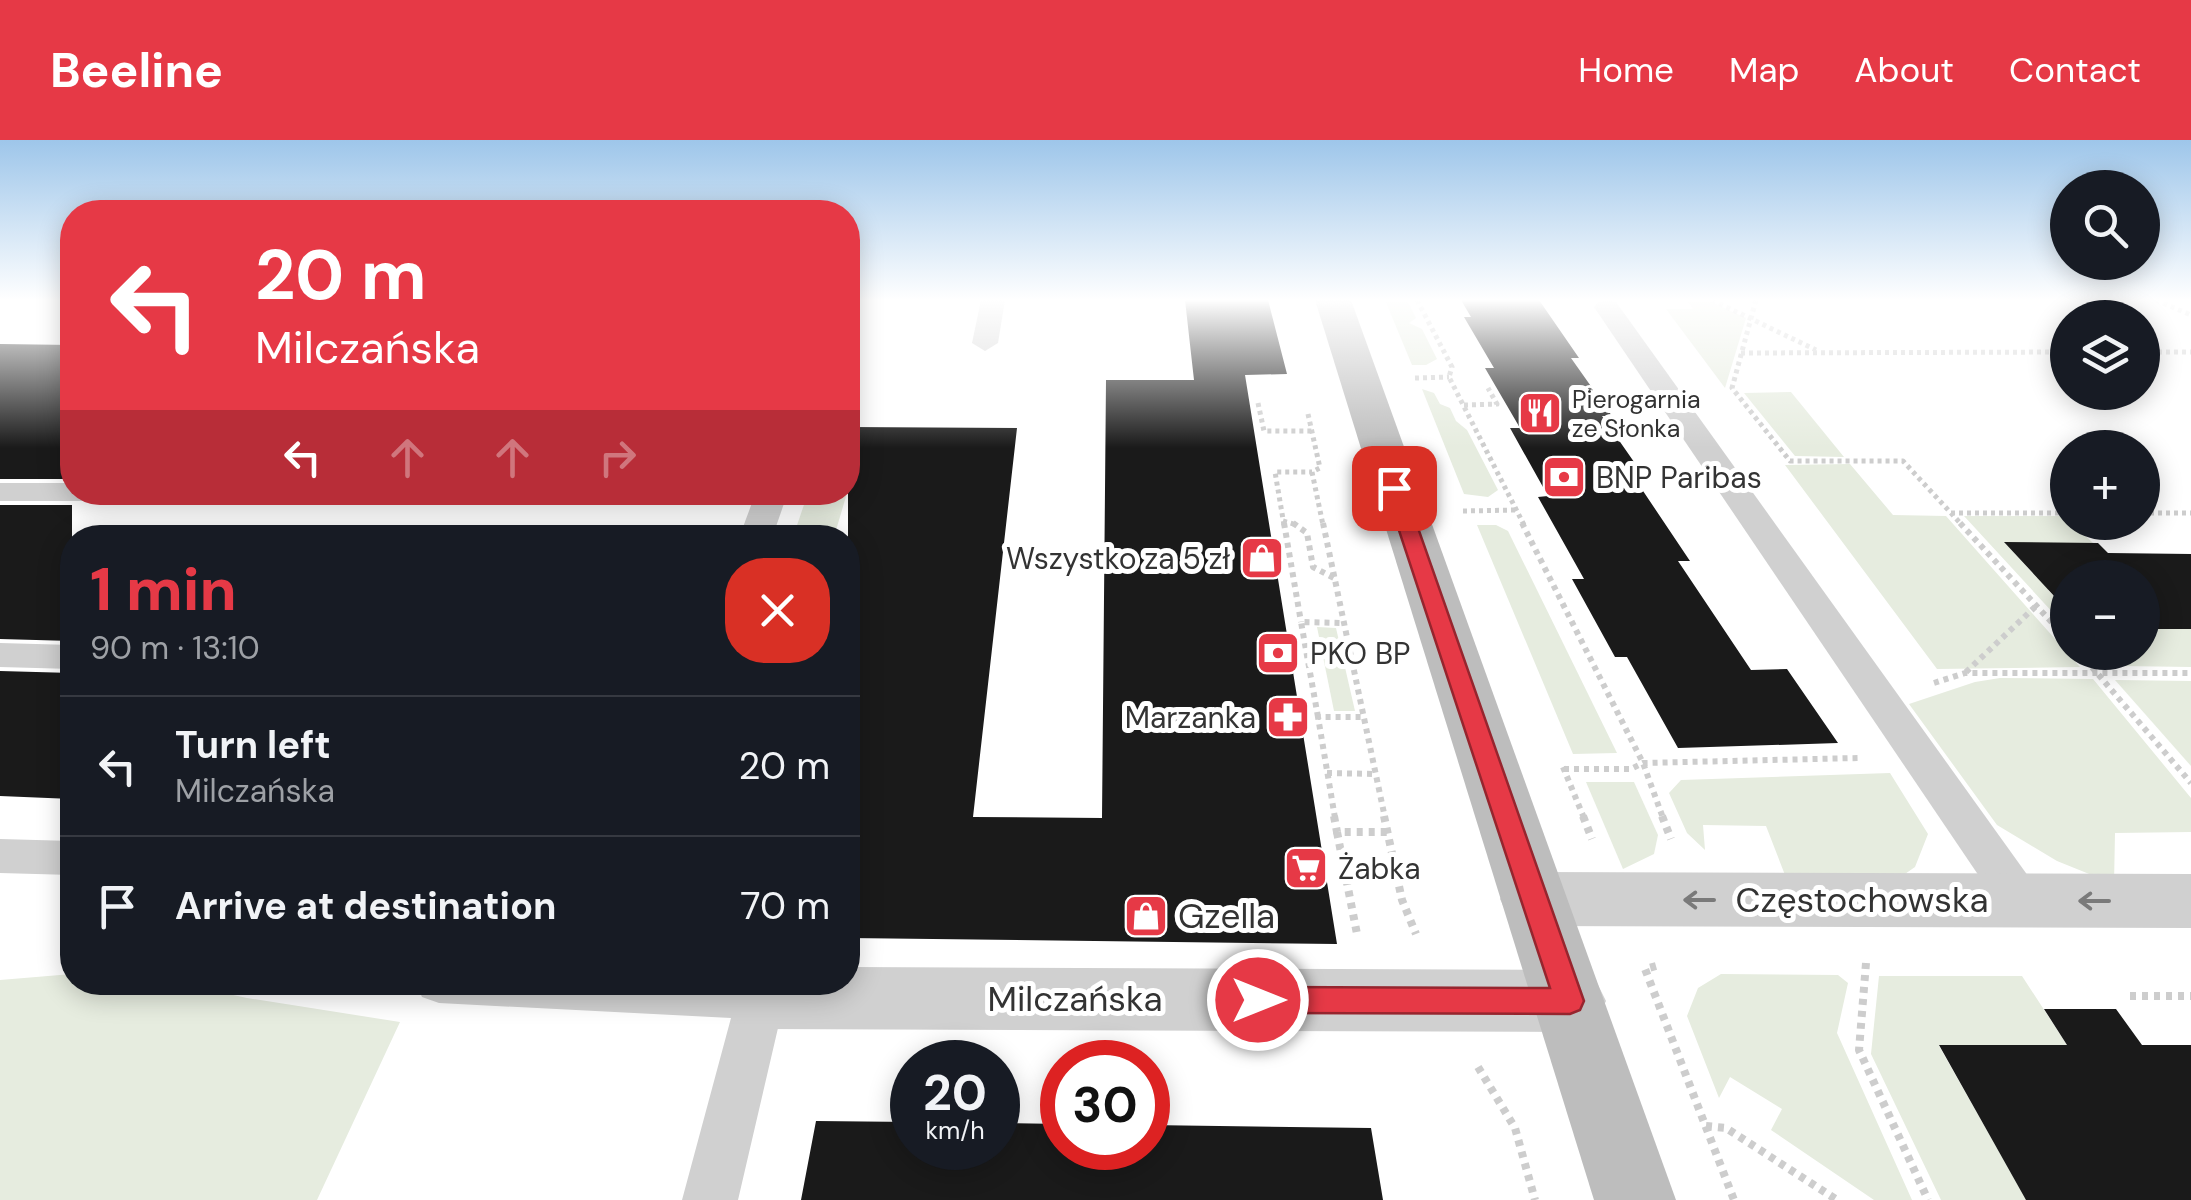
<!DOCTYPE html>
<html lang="en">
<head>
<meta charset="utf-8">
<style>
  :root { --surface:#171b24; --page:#242831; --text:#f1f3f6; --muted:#9ea1a6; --line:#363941; --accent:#e63946 }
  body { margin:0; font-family:"DM Sans",sans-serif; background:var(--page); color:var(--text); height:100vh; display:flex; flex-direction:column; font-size:38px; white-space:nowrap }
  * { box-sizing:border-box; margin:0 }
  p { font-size:32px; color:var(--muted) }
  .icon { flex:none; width:55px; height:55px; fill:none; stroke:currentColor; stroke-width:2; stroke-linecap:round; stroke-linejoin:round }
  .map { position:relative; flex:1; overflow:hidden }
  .details { position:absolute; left:60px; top:385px; width:800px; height:470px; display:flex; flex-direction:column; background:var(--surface); border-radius:40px; box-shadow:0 5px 25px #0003 }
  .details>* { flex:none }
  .guide { position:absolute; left:60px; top:60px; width:800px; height:305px; border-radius:40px; box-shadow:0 5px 25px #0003; background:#e63946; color:#fff; overflow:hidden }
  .tools { position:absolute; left:2050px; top:30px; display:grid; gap:20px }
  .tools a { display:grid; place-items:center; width:110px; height:110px; border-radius:50%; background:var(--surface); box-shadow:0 5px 25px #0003; font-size:50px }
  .speed { position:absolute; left:890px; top:900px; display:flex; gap:20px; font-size:50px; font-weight:700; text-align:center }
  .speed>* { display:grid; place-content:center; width:130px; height:130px; border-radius:50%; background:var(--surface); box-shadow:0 5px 25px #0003; line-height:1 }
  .speed small { font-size:25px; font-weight:400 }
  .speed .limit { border:15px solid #d22; background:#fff; color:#111 }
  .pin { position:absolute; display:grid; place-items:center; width:85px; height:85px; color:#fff; margin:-42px; border-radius:20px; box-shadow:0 5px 15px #0006 }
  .me { position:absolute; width:110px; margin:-55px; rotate:90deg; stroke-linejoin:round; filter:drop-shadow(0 0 8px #0008) }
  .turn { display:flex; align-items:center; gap:35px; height:210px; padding:0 30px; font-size:45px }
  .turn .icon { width:130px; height:130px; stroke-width:2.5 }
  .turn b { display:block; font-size:70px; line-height:85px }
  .lanes { display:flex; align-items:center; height:95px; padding:0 30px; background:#0003; justify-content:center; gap:50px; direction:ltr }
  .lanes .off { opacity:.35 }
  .round { display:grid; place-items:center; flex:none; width:105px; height:105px; border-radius:40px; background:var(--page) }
  .summary { display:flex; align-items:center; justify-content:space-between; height:170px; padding:0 30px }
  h1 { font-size:60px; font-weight:800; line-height:75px; color:var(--accent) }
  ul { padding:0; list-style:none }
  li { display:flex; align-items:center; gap:30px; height:140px; padding:0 30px; border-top:2px solid var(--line) }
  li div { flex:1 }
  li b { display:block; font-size:38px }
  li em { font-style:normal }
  header { display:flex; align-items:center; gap:60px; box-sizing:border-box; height:140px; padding:0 50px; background:var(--accent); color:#fff }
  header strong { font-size:48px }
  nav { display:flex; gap:55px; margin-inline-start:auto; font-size:35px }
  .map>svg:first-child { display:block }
</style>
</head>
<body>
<header>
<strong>Beeline</strong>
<nav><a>Home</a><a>Map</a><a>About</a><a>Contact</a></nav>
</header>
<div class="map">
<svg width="2191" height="1060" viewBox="0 0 2191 1060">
  <rect width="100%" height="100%" fill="#fff"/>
  <g fill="#e6ecdf">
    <path d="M1385 160H1407L1416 178 1409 183 1422 189 1437 219 1426 225H1412Z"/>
    <path d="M1687 160H1707L1746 178 1725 248 1666 169H1693Z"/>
    <path d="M1422 249 1434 253 1440 264 1450 268 1456 281 1467 290 1498 350 1488 357 1464 354Z"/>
    <path d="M1791 252 1844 317 1795 316 1744 253Z"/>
    <path d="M1850 324 1893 375 1946 376 2080 527 1937 529 1785 325Z"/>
    <path d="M808 353H847L834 397H793Z"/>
    <path d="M1964 376H2065L2093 403H2005L2037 438H2048V450L2067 471V488Z"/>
    <path d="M1477 385H1496L1508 391 1617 613 1573 614Z"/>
    <path d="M1317 487 1336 488 1355 571H1334Z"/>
    <path d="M2143 489H2191V527L2120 526 2091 513 2142 512Z"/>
    <path d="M2000 538 2093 539 2191 658V692L2115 693 2114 744 2057 721 1997 685 1909 564 1975 542Z"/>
    <path d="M2115 540 2191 541V626Z"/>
    <path d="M1890 633 1928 694 1915 727 1902 736 1785 735 1766 686 1703 685 1705 710 1687 693 1669 653 1681 640Z"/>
    <path d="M1586 642H1634L1658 695 1654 714 1623 729Z"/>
    <path d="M72 834V842L178 843 247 858 400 882 317 1060H0V840Z"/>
    <path d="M1721 834 1838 835 1848 843 1837 893 1912 1060H1874L1771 990 1782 969 1730 937 1719 958 1687 876 1698 848Z"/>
    <path d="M1879 836H2022L2067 905 1939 906 2026 1059 2191 1060H1941L1871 914Z"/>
  </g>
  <g fill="#1a1a1a">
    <path d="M1185 160H1268L1287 234 1245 235 1337 804 848 798V287L1017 288 973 677 1102 678 1106 240H1194Z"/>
    <path d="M1461 160H1539L1579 218H1571L1612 276H1602L1648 342H1637L1690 421H1678L1751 530 1787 529 1838 603 1678 608 1627 517H1615L1572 439H1584L1538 357 1548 356 1510 288H1520L1485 228H1494L1464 177H1471Z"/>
    <path d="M0 204 72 205V339H0Z"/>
    <path d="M0 365H72V501L0 499Z"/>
    <path d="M2004 402 2098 403 2108 413 2191 414V489H2142V438H2068V471Z"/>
    <path d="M0 531 72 533V659L0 656Z"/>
    <path d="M2044 869H2116L2142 905H2191V1060H2026L1939 905H2067Z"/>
    <path d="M816 981 912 982V1008H998V983L1062 984V1008H1148V985L1371 988 1383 1060H801Z"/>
  </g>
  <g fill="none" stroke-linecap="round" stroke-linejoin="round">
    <g stroke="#cdcdcd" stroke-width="5" stroke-dasharray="4 4" stroke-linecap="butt">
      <path d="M1417 160 1452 227 1449 237 1524 385"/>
      <path d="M1712 160 1816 210"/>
      <path d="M1756 160 1732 248 1790 321H1903L1962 385"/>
      <path d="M2156 160 2191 175"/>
      <path d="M2142 212H2191"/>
      <path d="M1741 213 2068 212"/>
      <path d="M1415 238 1449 237"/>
      <path d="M1258 263 1264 291H1312"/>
      <path d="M1464 265 1497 264 1488 248"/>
      <path d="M1308 274 1320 328 1312 332 1323 385"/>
      <path d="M1463 371 1517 370"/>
      <path d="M1951 373H2068"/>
      <path d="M2142 373H2191"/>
      <path d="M1283 381 1297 385"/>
      <path d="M1284 385 1275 332H1312"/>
    </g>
    <g stroke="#cdcdcd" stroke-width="6" stroke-dasharray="5 5" stroke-linecap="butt">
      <path d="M1284 383 1301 482"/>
      <path d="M1293 383 1307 393 1313 427 1334 438"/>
      <path d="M1323 383 1385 678"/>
      <path d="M1522 383 1643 623 1663 678"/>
      <path d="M1960 383 2068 500"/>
      <path d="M2079 512 2191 643"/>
      <path d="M1966 532 2036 466"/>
      <path d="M1934 543 1965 533H2191"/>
      <path d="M1318 577 1301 482 1344 483"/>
      <path d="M1563 627 1584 678"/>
      <path d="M1564 629H1631L1643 623 1858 618"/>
      <path d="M1327 633 1376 634"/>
      <path d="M1335 678 1318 577H1364"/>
    </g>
    <g stroke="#cdcdcd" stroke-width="8" stroke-dasharray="6 6" stroke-linecap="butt">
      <path d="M1334 676 1337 692H1388"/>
      <path d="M1384 676 1402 760 1416 794"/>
      <path d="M1583 676 1592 699"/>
      <path d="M1662 676 1671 699"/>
      <path d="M1337 692 1357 794"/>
      <path d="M1866 823 1859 910 1928 1060"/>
      <path d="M1656 826 1645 829 1734 1060"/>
      <path d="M2130 856H2191"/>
      <path d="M1478 927 1515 988 1535 1060"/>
      <path d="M1706 986 1726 988 1837 1060"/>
    </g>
    <g fill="#d0d0d0" fill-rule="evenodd">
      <path d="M981 160H1005L998 203 985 211 972 203Z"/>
      <path d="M1609 160 1616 162 2036 747 2043 760 2036 773 2020 778 2004 773 1594 167 1598 162Z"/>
      <path d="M0 343H72V352H138L134 359 123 361H0Z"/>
      <path d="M756 352H788L772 398H739Z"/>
      <path d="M0 503 72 505V529L0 527Z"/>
      <path d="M0 699 72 701V735L0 733Z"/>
      <path d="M415 842 778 843 785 858 738 1060H682L731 878 439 863 422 857Z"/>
    </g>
    <g fill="#d0d0d0" fill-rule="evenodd">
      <path d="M1533 732 2191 734V788L1533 786 1509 778 1500 759 1509 740Z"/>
      <path d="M848 827 1570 830 1595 839 1606 861 1595 883 1570 892 761 889 736 880 725 858 733 842H848Z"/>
    </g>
    <path fill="#bdbdbd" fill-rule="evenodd" d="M1315 160H1351L1676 1060H1594Z"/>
  </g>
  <defs><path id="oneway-shaft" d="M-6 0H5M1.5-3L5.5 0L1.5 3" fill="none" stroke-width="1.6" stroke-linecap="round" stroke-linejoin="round" transform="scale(2.5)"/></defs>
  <g stroke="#7a7a7a">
    <use href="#oneway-shaft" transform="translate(1699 760) rotate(-180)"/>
    <use href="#oneway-shaft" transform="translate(2094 761) rotate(-180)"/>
  </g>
  <linearGradient id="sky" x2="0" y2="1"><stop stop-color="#9ec6ea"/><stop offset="0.52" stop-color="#fff"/><stop offset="1" stop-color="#fff" stop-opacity="0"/></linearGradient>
  <rect width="2191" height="308" fill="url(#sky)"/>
  <path fill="#e63946" stroke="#96252e" stroke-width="2.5" d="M1394 343 1404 348 1584 861 1580 870 1570 874 1258 873 1248 869 1243 860 1248 851 1258 847 1550 848 1385 348Z"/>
  <defs>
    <g id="restaurant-square" transform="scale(2.25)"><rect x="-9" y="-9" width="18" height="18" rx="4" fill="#e63946" stroke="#fff"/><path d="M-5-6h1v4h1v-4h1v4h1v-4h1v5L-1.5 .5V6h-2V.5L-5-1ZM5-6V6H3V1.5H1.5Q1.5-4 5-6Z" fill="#fff"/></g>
    <g id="bank-square" transform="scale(2.25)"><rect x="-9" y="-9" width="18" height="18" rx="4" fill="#e63946" stroke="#fff"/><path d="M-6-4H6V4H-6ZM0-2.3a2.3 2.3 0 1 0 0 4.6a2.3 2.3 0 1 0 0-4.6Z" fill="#fff"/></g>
    <g id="shop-square" transform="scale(2.25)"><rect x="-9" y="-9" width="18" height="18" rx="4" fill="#e63946" stroke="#fff"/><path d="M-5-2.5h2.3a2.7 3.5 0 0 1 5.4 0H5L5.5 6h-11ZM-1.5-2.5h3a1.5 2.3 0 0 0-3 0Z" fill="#fff"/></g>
    <g id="pharmacy-square" transform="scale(2.25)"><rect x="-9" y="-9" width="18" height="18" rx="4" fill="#e63946" stroke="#fff"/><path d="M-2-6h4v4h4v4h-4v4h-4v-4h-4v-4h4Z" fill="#fff"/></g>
    <g id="supermarket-square" transform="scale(2.25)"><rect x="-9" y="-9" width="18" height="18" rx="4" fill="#e63946" stroke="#fff"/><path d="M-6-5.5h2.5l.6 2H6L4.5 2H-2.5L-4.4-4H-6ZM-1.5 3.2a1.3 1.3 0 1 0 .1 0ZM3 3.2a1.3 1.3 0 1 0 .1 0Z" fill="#fff"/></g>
  </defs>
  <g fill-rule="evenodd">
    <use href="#restaurant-square" x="1540" y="273"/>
    <use href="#bank-square" x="1564" y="337"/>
    <use href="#shop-square" x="1262" y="418"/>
    <use href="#bank-square" x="1278" y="513"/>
    <use href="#pharmacy-square" x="1288" y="577"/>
    <use href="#supermarket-square" x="1306" y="728"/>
    <use href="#shop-square" x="1146" y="776"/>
  </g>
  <g text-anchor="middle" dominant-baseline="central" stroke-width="10" stroke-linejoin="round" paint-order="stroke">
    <g font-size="25" fill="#333" stroke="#fff" text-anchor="start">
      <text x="1572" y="259">Pierogarnia<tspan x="1572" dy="29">ze Słonka</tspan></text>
    </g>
    <g font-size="30" fill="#333" stroke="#fff" text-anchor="start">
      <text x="1596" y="337">BNP Paribas</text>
      <text x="1230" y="418" text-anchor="end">Wszystko za 5 zł</text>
      <text x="1310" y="513">PKO BP</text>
      <text x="1256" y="577" text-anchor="end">Marzanka</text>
      <text x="1338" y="728">Żabka</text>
    </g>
    <g font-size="35" fill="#333" stroke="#fff">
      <text x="1862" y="760">Częstochowska</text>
      <text x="1075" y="859">Milczańska</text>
    </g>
    <g font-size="35" fill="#333" stroke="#fff" text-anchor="start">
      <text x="1178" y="776">Gzella</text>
    </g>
  </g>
</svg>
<div class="tools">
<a><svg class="icon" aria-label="search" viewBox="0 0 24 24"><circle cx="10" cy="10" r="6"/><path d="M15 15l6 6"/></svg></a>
<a><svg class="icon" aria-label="layers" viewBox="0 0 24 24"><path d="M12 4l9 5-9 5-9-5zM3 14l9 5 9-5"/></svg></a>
<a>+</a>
<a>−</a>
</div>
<div class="speed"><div>20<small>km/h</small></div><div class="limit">30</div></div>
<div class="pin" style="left:1394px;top:348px;background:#d93025"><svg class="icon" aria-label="arrive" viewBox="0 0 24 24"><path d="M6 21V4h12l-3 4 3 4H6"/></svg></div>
<svg class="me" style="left:1258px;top:860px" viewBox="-20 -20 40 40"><circle r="17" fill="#e63946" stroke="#fff" stroke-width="3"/><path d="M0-11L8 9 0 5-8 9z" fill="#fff"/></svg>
<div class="guide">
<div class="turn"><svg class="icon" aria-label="left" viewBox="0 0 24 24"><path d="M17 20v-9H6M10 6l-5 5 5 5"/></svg><div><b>20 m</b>Milczańska</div></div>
<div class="lanes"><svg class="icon" aria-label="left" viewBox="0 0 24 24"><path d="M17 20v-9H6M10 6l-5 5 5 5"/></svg><svg class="icon off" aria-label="ahead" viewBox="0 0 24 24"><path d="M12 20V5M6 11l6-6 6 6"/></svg><svg class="icon off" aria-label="ahead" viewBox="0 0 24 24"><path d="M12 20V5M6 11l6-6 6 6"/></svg><svg class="icon off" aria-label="right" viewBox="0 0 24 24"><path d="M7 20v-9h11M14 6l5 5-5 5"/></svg></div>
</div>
<section class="details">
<div class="summary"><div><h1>1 min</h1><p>90 m · 13:10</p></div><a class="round" style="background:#d93025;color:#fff"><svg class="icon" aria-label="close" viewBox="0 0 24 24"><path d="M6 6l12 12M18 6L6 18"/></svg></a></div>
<ul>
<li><svg class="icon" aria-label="left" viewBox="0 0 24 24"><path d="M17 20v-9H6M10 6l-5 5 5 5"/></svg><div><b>Turn left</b><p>Milczańska</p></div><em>20 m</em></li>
<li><svg class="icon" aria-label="arrive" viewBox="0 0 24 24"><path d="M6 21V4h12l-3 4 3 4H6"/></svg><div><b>Arrive at destination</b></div><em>70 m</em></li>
</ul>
</section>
</div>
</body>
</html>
